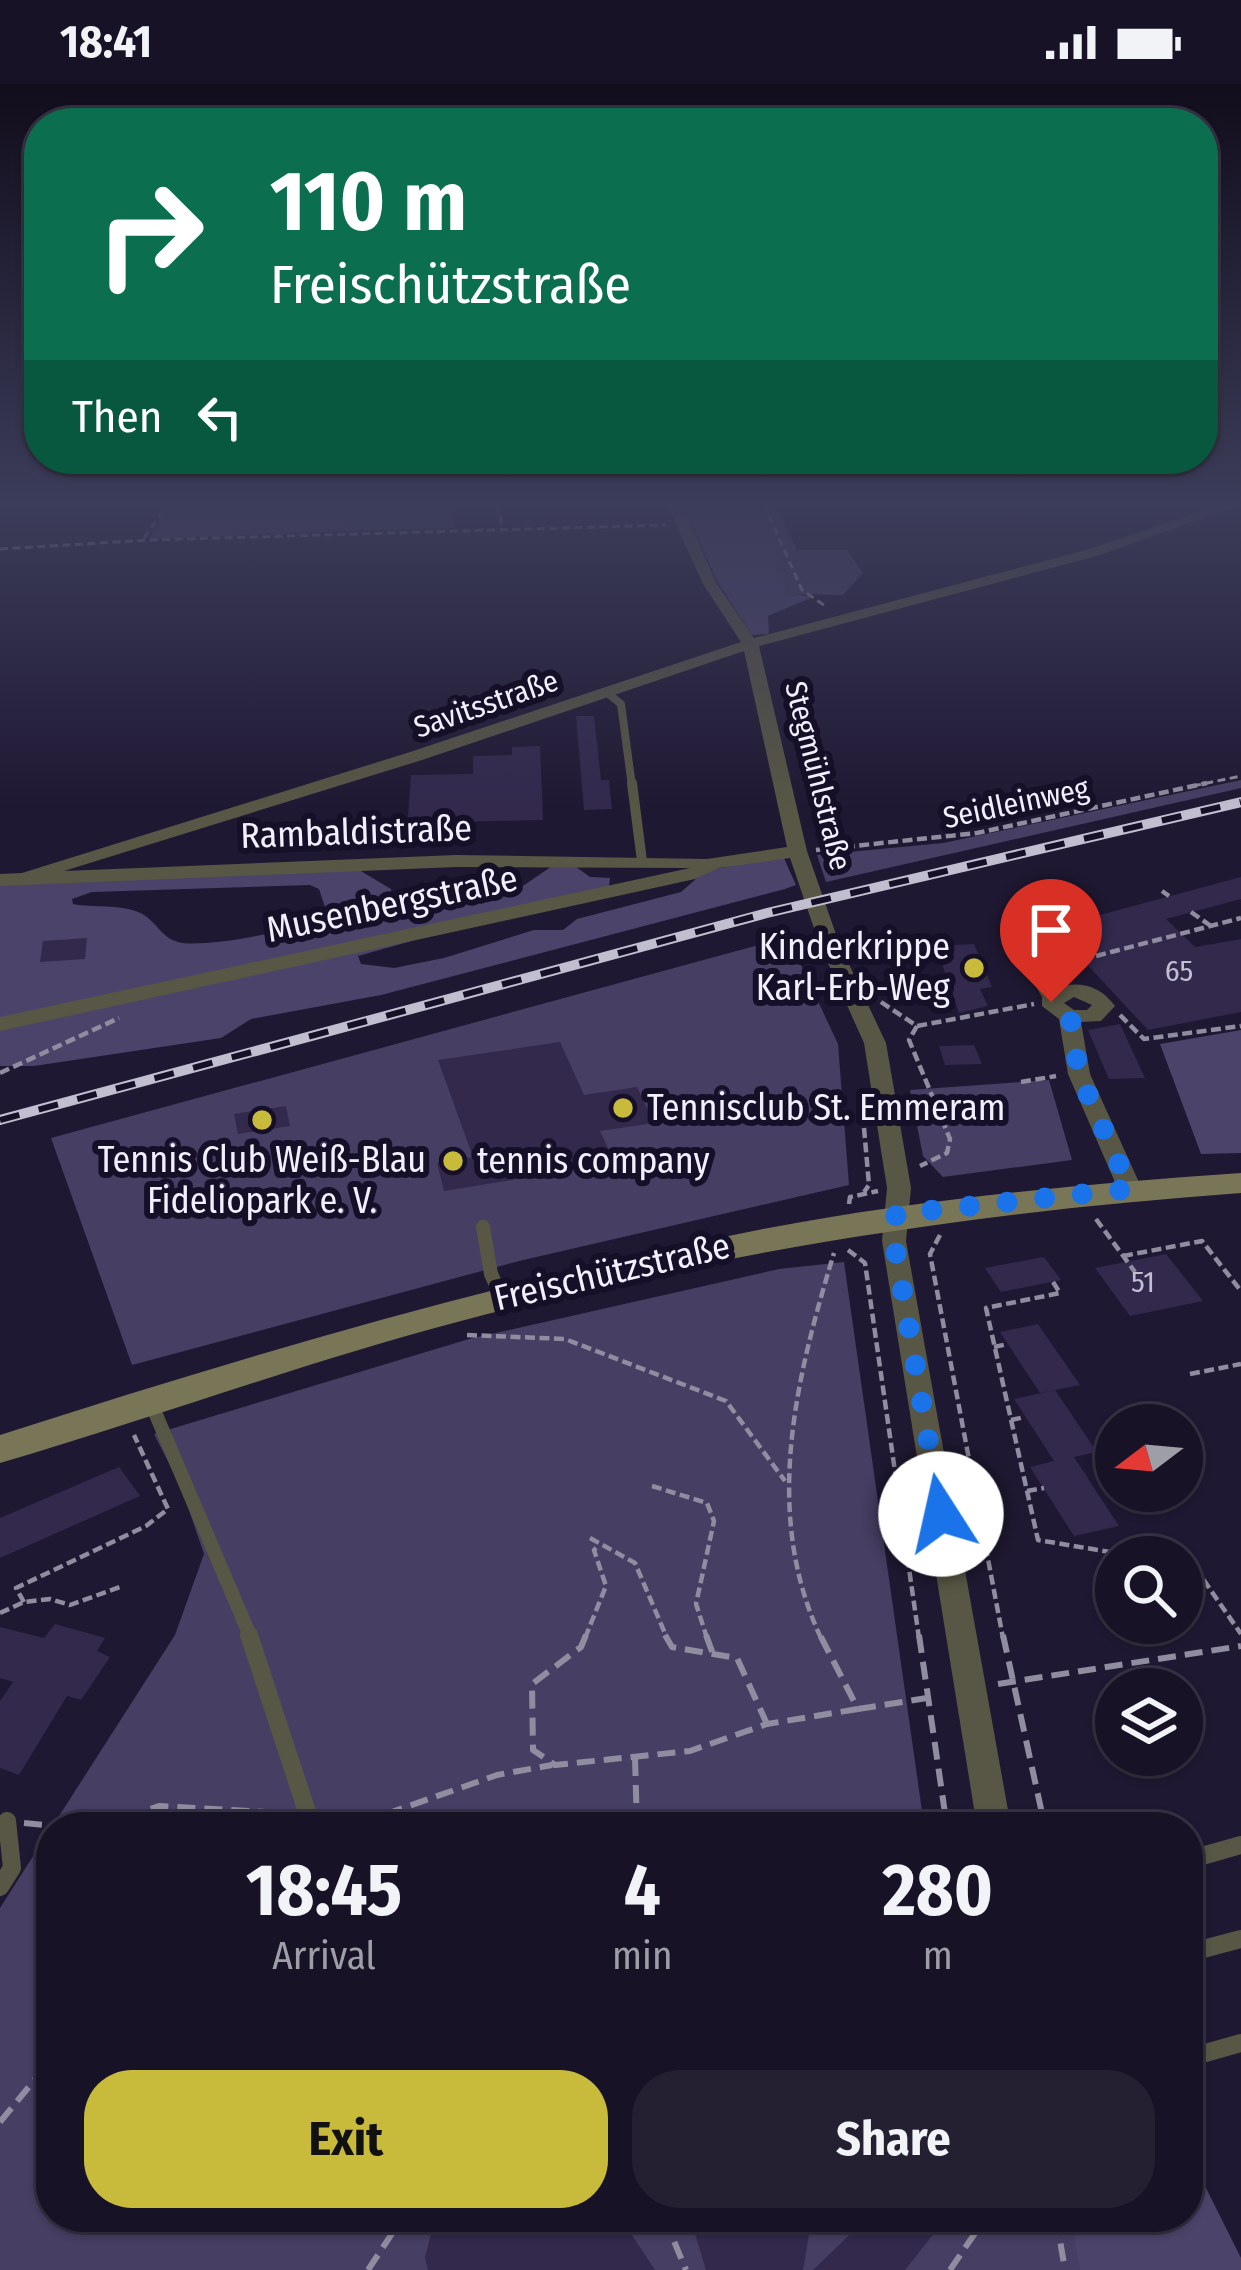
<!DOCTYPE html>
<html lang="en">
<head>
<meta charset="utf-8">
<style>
  :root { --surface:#171226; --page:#242032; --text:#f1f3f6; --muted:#9e9ea7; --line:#363243; --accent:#c8bb3b }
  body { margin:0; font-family:"Fira Sans Condensed",sans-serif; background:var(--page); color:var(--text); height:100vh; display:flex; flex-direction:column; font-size:45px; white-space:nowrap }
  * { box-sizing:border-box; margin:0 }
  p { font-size:39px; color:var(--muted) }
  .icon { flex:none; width:66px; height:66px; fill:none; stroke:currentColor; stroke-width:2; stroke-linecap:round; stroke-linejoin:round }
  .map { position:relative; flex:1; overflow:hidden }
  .side { position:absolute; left:36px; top:1728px; width:1167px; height:420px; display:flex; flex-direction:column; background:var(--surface); border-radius:48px; box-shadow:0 3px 9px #0004,0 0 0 3px var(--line) }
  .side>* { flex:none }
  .top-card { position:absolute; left:24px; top:24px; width:1194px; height:366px; border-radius:48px; box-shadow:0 3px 9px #0004,0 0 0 3px var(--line); background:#0b6e4f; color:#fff; overflow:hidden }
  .needle { width:78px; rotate:254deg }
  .buttons { position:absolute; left:1095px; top:1320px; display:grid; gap:24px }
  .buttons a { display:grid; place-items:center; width:108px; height:108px; border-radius:50%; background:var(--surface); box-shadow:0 3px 9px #0004,0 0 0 3px var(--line); font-size:60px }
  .pin { position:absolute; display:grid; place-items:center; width:102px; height:102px; color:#fff; margin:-123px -51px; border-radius:50% 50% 50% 0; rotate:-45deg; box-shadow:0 0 12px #0007 }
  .pin .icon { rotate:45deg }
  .me { position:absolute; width:132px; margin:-66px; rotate:350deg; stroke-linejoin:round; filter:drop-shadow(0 0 9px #0008) }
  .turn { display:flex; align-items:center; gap:42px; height:252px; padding:0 48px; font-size:54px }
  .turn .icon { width:156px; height:156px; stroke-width:2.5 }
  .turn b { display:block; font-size:84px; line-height:102px }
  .then { display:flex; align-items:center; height:114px; padding:0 48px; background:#0003; gap:24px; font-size:45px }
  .eta { display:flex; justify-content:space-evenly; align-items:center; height:204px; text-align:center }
  .eta b { font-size:72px; font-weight:700; line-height:84px }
  .cta { display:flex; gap:24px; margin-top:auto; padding:24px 48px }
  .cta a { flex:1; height:138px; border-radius:48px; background:var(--accent); color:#111; font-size:48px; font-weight:700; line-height:138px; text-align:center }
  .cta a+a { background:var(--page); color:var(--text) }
  .status { display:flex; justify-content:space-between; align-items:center; height:84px; padding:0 60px; background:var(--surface); direction:ltr }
  .status svg { height:33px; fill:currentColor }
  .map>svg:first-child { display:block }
</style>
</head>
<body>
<div class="status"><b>18:41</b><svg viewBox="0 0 49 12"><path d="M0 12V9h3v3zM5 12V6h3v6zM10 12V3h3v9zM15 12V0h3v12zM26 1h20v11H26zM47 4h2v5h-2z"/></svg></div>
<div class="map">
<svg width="1241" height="2186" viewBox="0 0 1241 2186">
  <rect width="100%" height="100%" fill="#1f1832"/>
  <g fill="#463e63">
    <path d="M346 420H450L453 444 347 447Z"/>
    <path d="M797 466H847L863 489 843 511 787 510 774 480Z"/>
    <path d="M1241 696V704L826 798 817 771 943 759Z"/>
    <path d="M788 853 838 960 849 1101 519 1177 132 1281 51 1054Z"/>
    <path d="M1049 996 1072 1076 943 1093 923 1072 910 1006Z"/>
    <path d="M844 1178 922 1727 501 1743H52L175 1551 204 1470 181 1403 154 1350 469 1255 779 1185Z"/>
    <path d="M51 1744V2133H1188L1237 2186H0V1824Z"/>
  </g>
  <g fill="#4c436a" fill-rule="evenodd">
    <path d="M169 420H346L347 447 149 455Z"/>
    <path d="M682 420H775L797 466 774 480 787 509 813 513 768 532 769 550 752 551 718 499Z"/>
    <path d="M783 772 796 801 785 805 381 911 251 935 221 954 34 982H0V798L354 783 391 805 394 828 422 818 517 806 558 778 572 780 590 793 610 794 609 802 358 872 361 880 394 884 444 874 534 846H563L577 835 681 808 705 787ZM310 801 319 805 326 826C311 846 210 863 183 859 160 856 157 835 138 828 119 820 94 824 73 820L72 815 92 808Z"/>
    <path d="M1241 946V1069L1201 1070 1160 960Z"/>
    <path d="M1188 2068 1241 2174V2186H1080L1071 2133H1188Z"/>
  </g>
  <g fill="#32294d">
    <path d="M576 632H594L601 696H609L612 725 584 726Z"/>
    <path d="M540 662 543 736 444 738V746L407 747 411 691 473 690V672L512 671V663Z"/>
    <path d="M364 735H387L384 764H360Z"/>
    <path d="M1241 793V815L1166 835 1195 863 1241 855V928L1148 946 1069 861 1018 875 1007 856Z"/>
    <path d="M87 854 85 875 40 878 43 857Z"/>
    <path d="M974 860 992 903 980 905 988 922 959 929 936 862Z"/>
    <path d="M1120 940 1145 994 1109 995 1088 946Z"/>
    <path d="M560 958 584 1011 637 1003 654 1039 600 1047 615 1079 444 1107 437 1079 473 1073 438 976Z"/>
    <path d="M974 961 982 980 945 981 939 962Z"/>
    <path d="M286 1022 290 1042 238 1050 234 1030Z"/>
    <path d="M1166 1170 1203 1217 1130 1232 1095 1184Z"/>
    <path d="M1044 1173 1061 1196 1001 1208 985 1184Z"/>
    <path d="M1038 1240 1080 1301 1040 1309 1000 1248Z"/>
    <path d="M1055 1306 1097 1368 1074 1373 1119 1442 1074 1452 1030 1383 1054 1377 1014 1315Z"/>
    <path d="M119 1383 140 1412 0 1474V1434Z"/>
    <path d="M55 1540 105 1554 97 1567 110 1573 81 1616 67 1612 19 1691 0 1684V1617L13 1598 0 1594V1543L44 1554Z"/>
    <path d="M444 2133H620L655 2186H428L425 2174 430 2153Z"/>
    <path d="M690 2133H812L803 2186H706Z"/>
    <path d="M868 2133H947L905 2186H813Z"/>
  </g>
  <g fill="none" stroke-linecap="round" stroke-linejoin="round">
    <g stroke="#918da0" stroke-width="3" stroke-dasharray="8 4.5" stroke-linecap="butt">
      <path d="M498 420 502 444"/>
      <path d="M764 420 802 506 824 521"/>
      <path d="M144 454 168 420"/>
      <path d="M0 465 149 456 666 441"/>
      <path d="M1193 702 1241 692"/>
    </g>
    <g stroke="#918da0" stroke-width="4.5" stroke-dasharray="10 4.5" stroke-linecap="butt">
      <path d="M816 766 977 749 1207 699"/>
      <path d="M1162 807 1169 812"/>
      <path d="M1191 828 1211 842"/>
      <path d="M1032 840 1039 847"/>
      <path d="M1059 864 1076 877"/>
      <path d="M1054 883 1241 834"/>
      <path d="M881 918 917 942 1034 920"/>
      <path d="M1120 931 1144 955 1241 942"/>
      <path d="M917 942 909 956 950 1055 947 1069 920 1082"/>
      <path d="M0 989 119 934"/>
      <path d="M1021 998 1056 992"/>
      <path d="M864 1044 869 1101 864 1108"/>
      <path d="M849 1120 850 1113 878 1107"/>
      <path d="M1096 1135 1135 1188"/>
      <path d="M940 1151 930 1170 1003 1554"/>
      <path d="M848 1166 865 1179 919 1554"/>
      <path d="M1123 1172 1202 1157 1241 1207"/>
      <path d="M1053 1198 1060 1209 986 1224 1038 1456 1140 1473"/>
      <path d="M467 1251 565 1255 726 1317 785 1397"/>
      <path d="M994 1263 1008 1260"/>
      <path d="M1190 1290 1241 1280"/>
      <path d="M1011 1336 1025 1333"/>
      <path d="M652 1402 707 1419 714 1437 696 1520 707 1554"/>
      <path d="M1027 1407 1044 1404"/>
      <path d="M590 1454 635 1479 667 1554"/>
      <path d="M1182 1480 1194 1482 1241 1550"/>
      <path d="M24 1518 16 1504 146 1442 168 1425 134 1351"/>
      <path d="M0 1529 24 1518 50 1515 70 1521 120 1503"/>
      <path d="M585 1554 606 1502 594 1466 598 1462"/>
      <path d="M821 1554C762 1429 796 1294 834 1169"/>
    </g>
    <g stroke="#918da0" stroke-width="6" stroke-dasharray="18 9" stroke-linecap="butt">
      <path d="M586 1551 581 1563 532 1600 533 1666 555 1681 690 1667 767 1640 858 1625 820 1551"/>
      <path d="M665 1551 672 1563 737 1574 767 1640"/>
      <path d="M706 1551 713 1570"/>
      <path d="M919 1551 947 1743"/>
      <path d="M1003 1551 1045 1743"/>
      <path d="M998 1600 1241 1562"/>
      <path d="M858 1625 927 1614"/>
      <path d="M635 1674 637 1743"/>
      <path d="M331 1732 389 1729 497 1691 552 1681"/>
      <path d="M24 1739 66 1743"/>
      <path d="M100 1743 159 1722 265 1728"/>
      <path d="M256 1743 265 1728 289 1731"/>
      <path d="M0 2038 51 1976"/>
      <path d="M664 2133 686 2186"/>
      <path d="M1056 2133 1065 2186"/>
      <path d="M368 2186 403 2133"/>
      <path d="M950 2186 986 2133"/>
    </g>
    <path stroke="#585644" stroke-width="8" d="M606 608 621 620 632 702"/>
    <path stroke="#585644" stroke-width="10" d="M632 699 642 777"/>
    <g stroke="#585644" stroke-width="14">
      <path d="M483 1143 491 1190 501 1212"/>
      <path d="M151 1319 251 1554"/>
    </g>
    <g stroke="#585644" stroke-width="18">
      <path d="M249 1551 312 1743"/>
      <path d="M1188 1776 1241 1761"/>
      <path d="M0 1803 12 1784 7 1737"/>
      <path d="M1188 1869 1241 1855"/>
      <path d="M1188 1974 1241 1959"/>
    </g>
    <g fill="#585644" fill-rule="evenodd">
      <path d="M667 420H681L717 500 754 554 1090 465 1223 420H1241L1100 471 759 562 807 767 839 859 886 959 911 1104 906 1157 1011 1743H977L882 1157 887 1104 864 959 819 859 790 774 719 784 695 795 0 947V933L690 784 456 783 0 802V790L22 789 410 668 741 558 703 500ZM744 567 787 763 707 775 456 771 64 787 422 676Z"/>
      <path d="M1037 881 1044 883 1058 903C1081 897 1100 902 1115 922L1101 937 1081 938 1090 990 1142 1105 1139 1110 1130 1112 1118 1105 1068 990 1059 935 1042 922V913L1027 887ZM1074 913 1092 921 1087 926H1074L1064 919Z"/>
    </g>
    <path fill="#797658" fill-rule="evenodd" d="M1241 1089V1109C976 1128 717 1168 461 1237 305 1278 154 1334 0 1379V1351C251 1270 504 1196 763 1145 921 1115 1081 1100 1241 1089Z"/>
    <g stroke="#c1becf" stroke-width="10">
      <path id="rail" d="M0 1036 767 829 1241 718"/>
    </g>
    <use href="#rail" stroke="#160f28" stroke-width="6" stroke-dasharray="20" stroke-linecap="butt"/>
  </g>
  <linearGradient id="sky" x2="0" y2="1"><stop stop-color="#110d1c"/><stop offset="0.58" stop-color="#3c3d5a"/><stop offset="1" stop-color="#3c3d5a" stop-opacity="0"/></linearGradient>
  <rect width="1241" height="726" fill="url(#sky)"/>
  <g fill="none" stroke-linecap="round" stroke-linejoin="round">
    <path stroke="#1a73e8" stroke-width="21" stroke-dasharray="0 37.8" d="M941 1430 894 1157 896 1130 1130 1105 1079 990 1070 932 1051 918"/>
  </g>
  <g fill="#c8bb3b" stroke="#160f28" stroke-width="4.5">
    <circle cx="974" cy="884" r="12"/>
    <circle cx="623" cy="1024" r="12"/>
    <circle cx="262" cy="1036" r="12"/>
    <circle cx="453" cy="1077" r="12"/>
  </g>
  <g text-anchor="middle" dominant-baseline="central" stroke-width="12" stroke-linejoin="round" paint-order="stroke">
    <g font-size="30" fill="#f2f0fe" stroke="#160f28">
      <text transform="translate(486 620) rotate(-19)">Savitsstraße</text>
      <text transform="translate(818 692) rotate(76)">Stegmühlstraße</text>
      <text transform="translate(1016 719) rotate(-12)">Seidleinweg</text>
    </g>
    <g font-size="30" fill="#c2bed2">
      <text x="1179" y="887">65</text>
      <text x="1143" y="1198">51</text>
    </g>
    <g font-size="36" fill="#f2f0fe" stroke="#160f28">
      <text transform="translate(356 748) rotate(-2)">Rambaldistraße</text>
      <text transform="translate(392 820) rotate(-12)">Musenbergstraße</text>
      <text transform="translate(612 1188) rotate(-13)">Freischützstraße</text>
    </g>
    <g font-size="36" fill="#f2f0fe" stroke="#160f28" text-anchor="start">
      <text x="950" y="863" text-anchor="end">Kinderkrippe<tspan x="950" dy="41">Karl-Erb-Weg</tspan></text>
      <text x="647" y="1024">Tennisclub St. Emmeram</text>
      <text x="262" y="1076" text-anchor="middle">Tennis Club Weiß-Blau<tspan x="262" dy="41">Fideliopark e. V.</tspan></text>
      <text x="477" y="1077">tennis company</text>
    </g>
  </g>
</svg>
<div class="buttons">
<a><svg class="needle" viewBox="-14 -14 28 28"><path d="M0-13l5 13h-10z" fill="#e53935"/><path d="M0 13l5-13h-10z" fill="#9e9ea7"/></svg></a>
<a><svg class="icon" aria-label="search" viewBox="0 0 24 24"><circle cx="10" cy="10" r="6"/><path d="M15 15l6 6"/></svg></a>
<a><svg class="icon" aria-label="layers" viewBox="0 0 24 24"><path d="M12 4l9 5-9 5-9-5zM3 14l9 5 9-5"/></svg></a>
</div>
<div class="pin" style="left:1051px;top:918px;background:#d93025"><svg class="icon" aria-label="arrive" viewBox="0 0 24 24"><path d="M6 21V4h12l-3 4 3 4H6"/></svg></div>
<svg class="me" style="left:941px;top:1430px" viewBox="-20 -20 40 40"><circle r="19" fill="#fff"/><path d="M0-13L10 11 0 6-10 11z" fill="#1a73e8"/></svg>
<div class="top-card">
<div class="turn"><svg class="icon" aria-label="right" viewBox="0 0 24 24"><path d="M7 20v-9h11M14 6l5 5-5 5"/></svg><div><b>110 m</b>Freischützstraße</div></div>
<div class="then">Then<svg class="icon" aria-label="left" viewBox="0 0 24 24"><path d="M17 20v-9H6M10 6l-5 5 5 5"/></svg></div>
</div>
<section class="side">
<div class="eta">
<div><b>18:45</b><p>Arrival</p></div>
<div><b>4</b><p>min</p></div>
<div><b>280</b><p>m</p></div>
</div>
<div class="cta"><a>Exit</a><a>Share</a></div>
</section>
</div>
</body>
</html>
